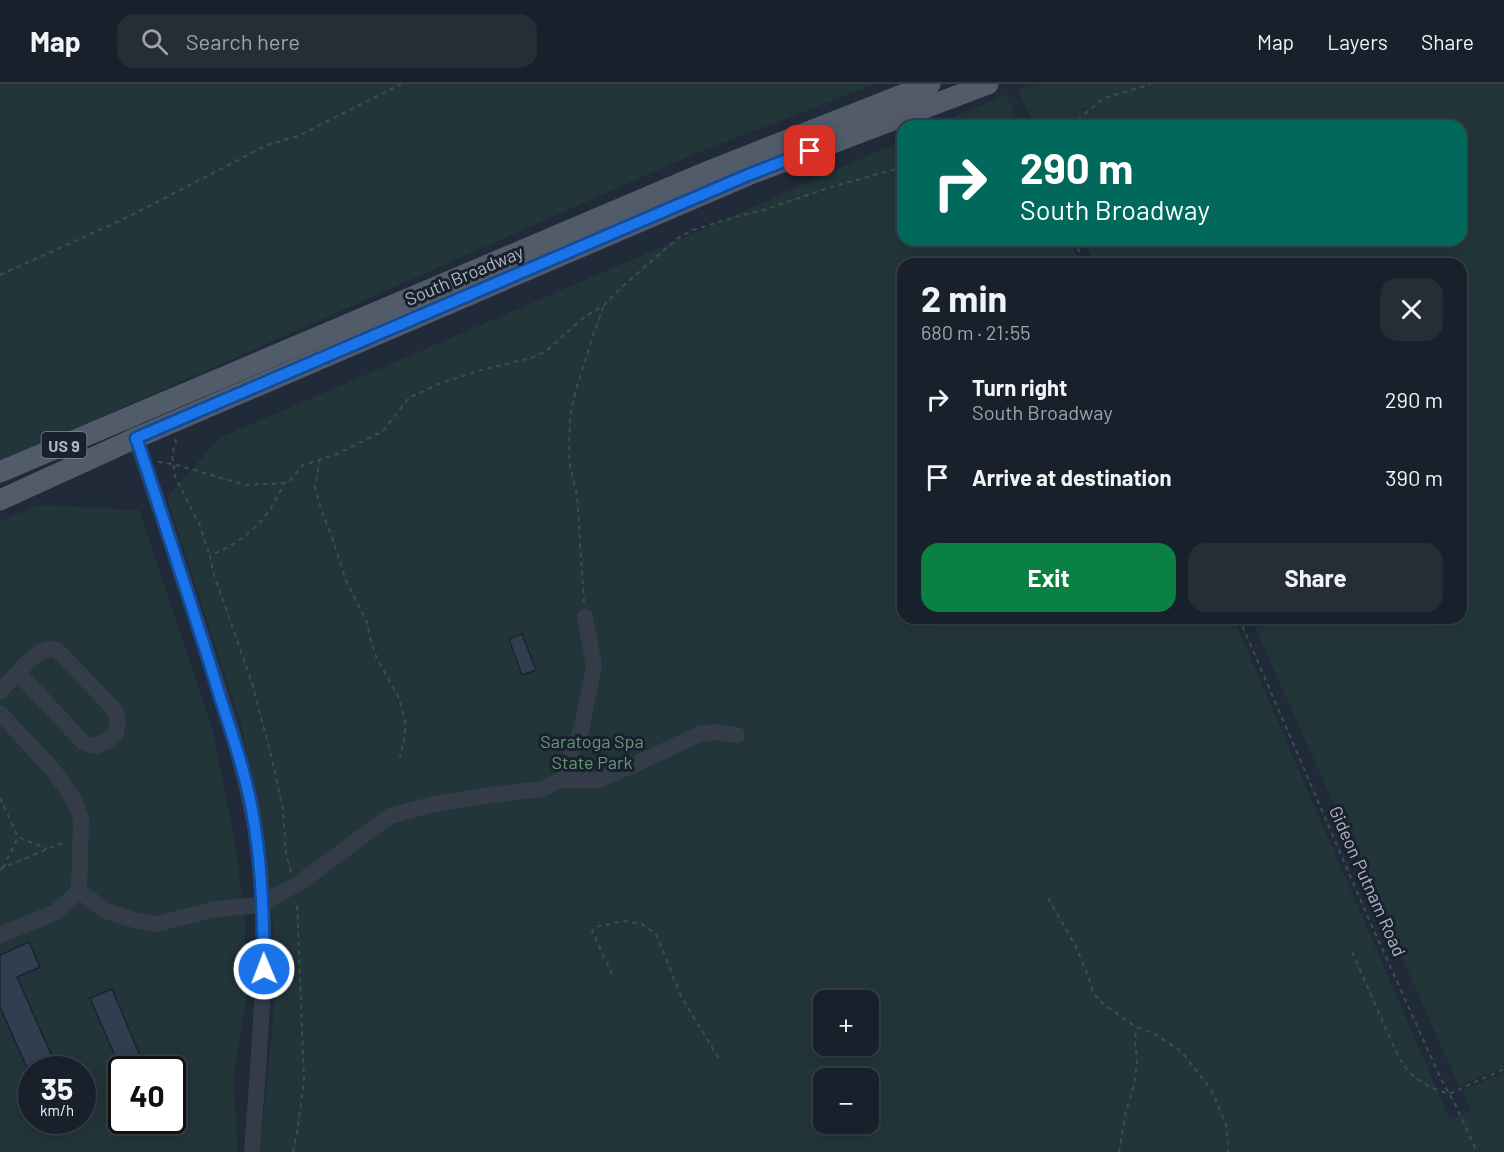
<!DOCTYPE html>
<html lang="en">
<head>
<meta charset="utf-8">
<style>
  :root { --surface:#18202b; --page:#252d37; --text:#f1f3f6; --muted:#9fa3a9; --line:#363e47; --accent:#0b8043 }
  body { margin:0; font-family:Barlow,sans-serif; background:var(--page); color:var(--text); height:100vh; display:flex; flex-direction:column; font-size:22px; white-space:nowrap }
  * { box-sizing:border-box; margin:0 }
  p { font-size:20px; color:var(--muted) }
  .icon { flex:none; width:33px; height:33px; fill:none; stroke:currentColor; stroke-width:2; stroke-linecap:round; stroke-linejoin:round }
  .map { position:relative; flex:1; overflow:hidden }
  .sheet { position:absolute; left:897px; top:174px; width:570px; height:366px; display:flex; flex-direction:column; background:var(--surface); border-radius:18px; box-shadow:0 3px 15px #0003,0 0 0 2px var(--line) }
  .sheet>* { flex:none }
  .banner { position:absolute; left:897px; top:36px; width:570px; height:126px; border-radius:18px; box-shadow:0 3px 15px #0003,0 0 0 2px var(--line); background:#00695c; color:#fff; overflow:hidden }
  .fabs { position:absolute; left:813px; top:906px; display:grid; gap:12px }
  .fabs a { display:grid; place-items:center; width:66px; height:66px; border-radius:12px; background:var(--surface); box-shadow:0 3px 15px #0003,0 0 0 2px var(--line); font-size:30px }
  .speed { position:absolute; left:18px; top:972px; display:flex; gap:12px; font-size:30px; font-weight:700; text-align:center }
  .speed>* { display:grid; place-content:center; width:78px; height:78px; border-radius:50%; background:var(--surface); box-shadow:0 3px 15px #0003,0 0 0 2px var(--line); line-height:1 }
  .speed small { font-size:15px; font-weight:400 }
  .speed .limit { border:3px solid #111; border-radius:9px; background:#fff; color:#111 }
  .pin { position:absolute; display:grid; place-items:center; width:51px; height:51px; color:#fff; margin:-26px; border-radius:12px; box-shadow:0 3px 9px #0006 }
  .me { position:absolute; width:66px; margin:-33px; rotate:359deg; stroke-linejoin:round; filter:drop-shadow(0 0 4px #0008) }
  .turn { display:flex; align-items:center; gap:21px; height:126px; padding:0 24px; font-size:27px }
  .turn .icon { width:78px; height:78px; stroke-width:2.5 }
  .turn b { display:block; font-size:42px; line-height:51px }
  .round { display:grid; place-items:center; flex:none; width:63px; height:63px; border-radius:18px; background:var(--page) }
  .head { display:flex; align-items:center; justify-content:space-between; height:102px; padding:0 24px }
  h1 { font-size:36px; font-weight:700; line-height:45px }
  .action { display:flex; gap:12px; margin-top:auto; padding:12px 24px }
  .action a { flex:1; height:69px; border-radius:18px; background:var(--accent); color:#fff; font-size:24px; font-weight:700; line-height:69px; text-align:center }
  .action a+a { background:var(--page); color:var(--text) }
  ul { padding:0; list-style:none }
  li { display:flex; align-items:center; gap:18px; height:78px; padding:0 24px }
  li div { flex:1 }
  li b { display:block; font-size:22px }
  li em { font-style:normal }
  header { display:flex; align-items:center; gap:36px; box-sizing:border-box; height:84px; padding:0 30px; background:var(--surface); border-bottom:2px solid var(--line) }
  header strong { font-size:28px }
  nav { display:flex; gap:33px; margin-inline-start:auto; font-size:21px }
  .search { width:420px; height:54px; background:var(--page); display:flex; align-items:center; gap:15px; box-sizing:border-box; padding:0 21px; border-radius:18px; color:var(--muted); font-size:22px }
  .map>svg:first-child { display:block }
</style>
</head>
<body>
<header>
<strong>Map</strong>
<div class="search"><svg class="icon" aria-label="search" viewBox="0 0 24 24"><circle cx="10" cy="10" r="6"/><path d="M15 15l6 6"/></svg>Search here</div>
<nav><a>Map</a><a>Layers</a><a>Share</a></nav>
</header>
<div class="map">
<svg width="1504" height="1068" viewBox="0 0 1504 1068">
  <rect width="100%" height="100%" fill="#202a39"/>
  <g fill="#22363a" fill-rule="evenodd">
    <path d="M0 0H875L694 70 0 378Z"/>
    <path d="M1042 0H1504V983L1459 1002 1251 534H1461V180H1095L1084 156H1461V42H1034L1018 6Z"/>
    <path d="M1006 10 1020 42H934Z"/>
    <path d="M903 56V156H1069L1080 180H903V534H1233L1450 1036 1471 1027 1462 1007 1504 989V1068H261V1057L277 897 267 763 242 644 167 414 219 354 715 140ZM824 916H868V962H824ZM824 994H868V1040H824Z"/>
    <path d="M38 421 139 426 212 644 235 758 245 835 246 913 233 995 238 1068H0V437ZM32 986H82V1036H32ZM122 986H172V1036H122Z"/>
  </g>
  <g fill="#323d50" stroke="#1b2330" stroke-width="1.5">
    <path d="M522 550 536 586 522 591 509 555Z"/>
    <path d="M29 858 40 883 17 893 58 986H28L0 923V871Z"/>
    <path d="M112 905 146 986H125L119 971 115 972 90 914Z"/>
    <path d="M42 1036H78V1037L47 1049Z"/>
  </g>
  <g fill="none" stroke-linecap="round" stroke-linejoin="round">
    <g stroke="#3b4f52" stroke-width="2" stroke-dasharray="4.5 4.5" stroke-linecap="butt">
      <path d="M1052 42 1072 40 1104 14 1151 0"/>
      <path d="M1074 156 1085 180"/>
      <path d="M0 191 128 133 267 61 298 52 401 0"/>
      <path d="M175 355 176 358 172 370 175 392 200 442 210 472"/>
      <path d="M320 375 315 403 322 428 332 453 346 497 367 538 370 554 377 575 399 614 405 638V651L400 674"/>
      <path d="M158 378 173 380 246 401 284 399"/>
      <path d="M584 518 577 411 569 377 570 331 577 302 593 252 604 221"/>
      <path d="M1239 534 1367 831 1440 993 1456 1022 1477 1068"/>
      <path d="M0 714 18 753"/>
      <path d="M3 784 18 753 47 765"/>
      <path d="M0 785 67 757"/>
      <path d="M291 788 286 770 283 726 272 675 252 599 213 488 210 472C248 454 267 438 284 399H288L303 381 337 370 383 347 409 314 438 300 485 285 531 274 545 268 583 234 604 221 624 201 655 174 678 154 693 146 735 133 767 125 831 103 903 83"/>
      <path d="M1048 814 1076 863 1089 894 1093 909 1103 920 1136 943 1155 950 1181 967 1212 1007 1227 1043 1228 1068"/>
      <path d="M1352 868 1398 972C1411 995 1425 1002 1449 1010L1504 985"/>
      <path d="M612 890 592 847 596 843 624 837 642 840 656 850 681 912 719 975"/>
      <path d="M293 1068 297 1049 304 996 297 817"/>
      <path d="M1119 1068 1126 1027 1134 1002 1137 977 1135 957 1136 943"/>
    </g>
    <g stroke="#343c49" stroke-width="16">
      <path d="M128 333C155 407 179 482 203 557 225 625 249 693 258 764 270 865 259 967 252 1068"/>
      <path d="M0 608C7 599 32 572 42 567 47 565 51 564 56 565L115 626 118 638 116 649 107 657 95 662 84 659 18 589"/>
      <path d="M0 629 54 687 74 716 81 735 79 807 106 827 135 836 156 840 216 825 263 821 271 814 298 800 390 732 434 720 484 712 542 705 562 696 581 646 594 582 585 533"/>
      <path d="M562 696H599L664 667 699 650 714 648 737 651"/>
      <path d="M0 851 56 828 79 807"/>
    </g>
    <g stroke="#525b6a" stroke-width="21">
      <path d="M0 388 709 87 930 0"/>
      <path d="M0 416 136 354 748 91 988 0"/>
    </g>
  </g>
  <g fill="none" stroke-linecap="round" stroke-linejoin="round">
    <g stroke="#114b97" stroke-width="15">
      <path id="route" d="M264 885C263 832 262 779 252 726 245 688 232 650 220 613 197 536 171 460 146 383L136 354 748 91 810 67"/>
    </g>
    <use href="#route" stroke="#1a73e8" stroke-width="10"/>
  </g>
  <g text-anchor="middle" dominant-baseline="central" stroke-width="6" stroke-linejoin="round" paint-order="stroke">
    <rect fill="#19212e" stroke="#828998" stroke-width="1.5" x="41.5" y="348" width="45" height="26" rx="4.5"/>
    <g font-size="16" font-weight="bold" fill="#afb6c6">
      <text x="64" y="361">US 9</text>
    </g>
    <g font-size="18" fill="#afb6c6" stroke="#19212e">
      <text transform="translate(464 191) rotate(-23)">South Broadway</text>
      <text transform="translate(1368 797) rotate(66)">Gideon Putnam Road</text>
    </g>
    <g font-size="18" fill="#659773" stroke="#19212e">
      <text x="592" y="657">Saratoga Spa<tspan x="592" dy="21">State Park</tspan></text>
    </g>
  </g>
</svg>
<div class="fabs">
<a>+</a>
<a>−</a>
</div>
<div class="speed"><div>35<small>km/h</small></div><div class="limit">40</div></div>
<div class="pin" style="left:810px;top:67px;background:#d93025"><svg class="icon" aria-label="arrive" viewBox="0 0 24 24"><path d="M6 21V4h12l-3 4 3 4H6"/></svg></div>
<svg class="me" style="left:264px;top:885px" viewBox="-20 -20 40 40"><circle r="17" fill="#1a73e8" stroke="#fff" stroke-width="3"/><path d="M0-11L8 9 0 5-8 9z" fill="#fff"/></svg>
<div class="banner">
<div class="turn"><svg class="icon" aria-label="right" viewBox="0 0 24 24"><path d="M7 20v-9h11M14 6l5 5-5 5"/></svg><div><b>290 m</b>South Broadway</div></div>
</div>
<section class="sheet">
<div class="head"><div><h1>2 min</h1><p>680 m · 21:55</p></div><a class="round"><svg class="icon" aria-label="close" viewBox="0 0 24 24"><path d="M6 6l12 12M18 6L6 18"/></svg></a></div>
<ul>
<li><svg class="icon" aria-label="right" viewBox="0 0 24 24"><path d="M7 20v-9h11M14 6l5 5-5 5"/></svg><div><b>Turn right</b><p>South Broadway</p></div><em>290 m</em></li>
<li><svg class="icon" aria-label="arrive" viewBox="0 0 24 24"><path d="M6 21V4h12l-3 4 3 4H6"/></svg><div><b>Arrive at destination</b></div><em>390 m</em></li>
</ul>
<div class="action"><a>Exit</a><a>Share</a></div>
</section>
</div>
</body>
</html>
